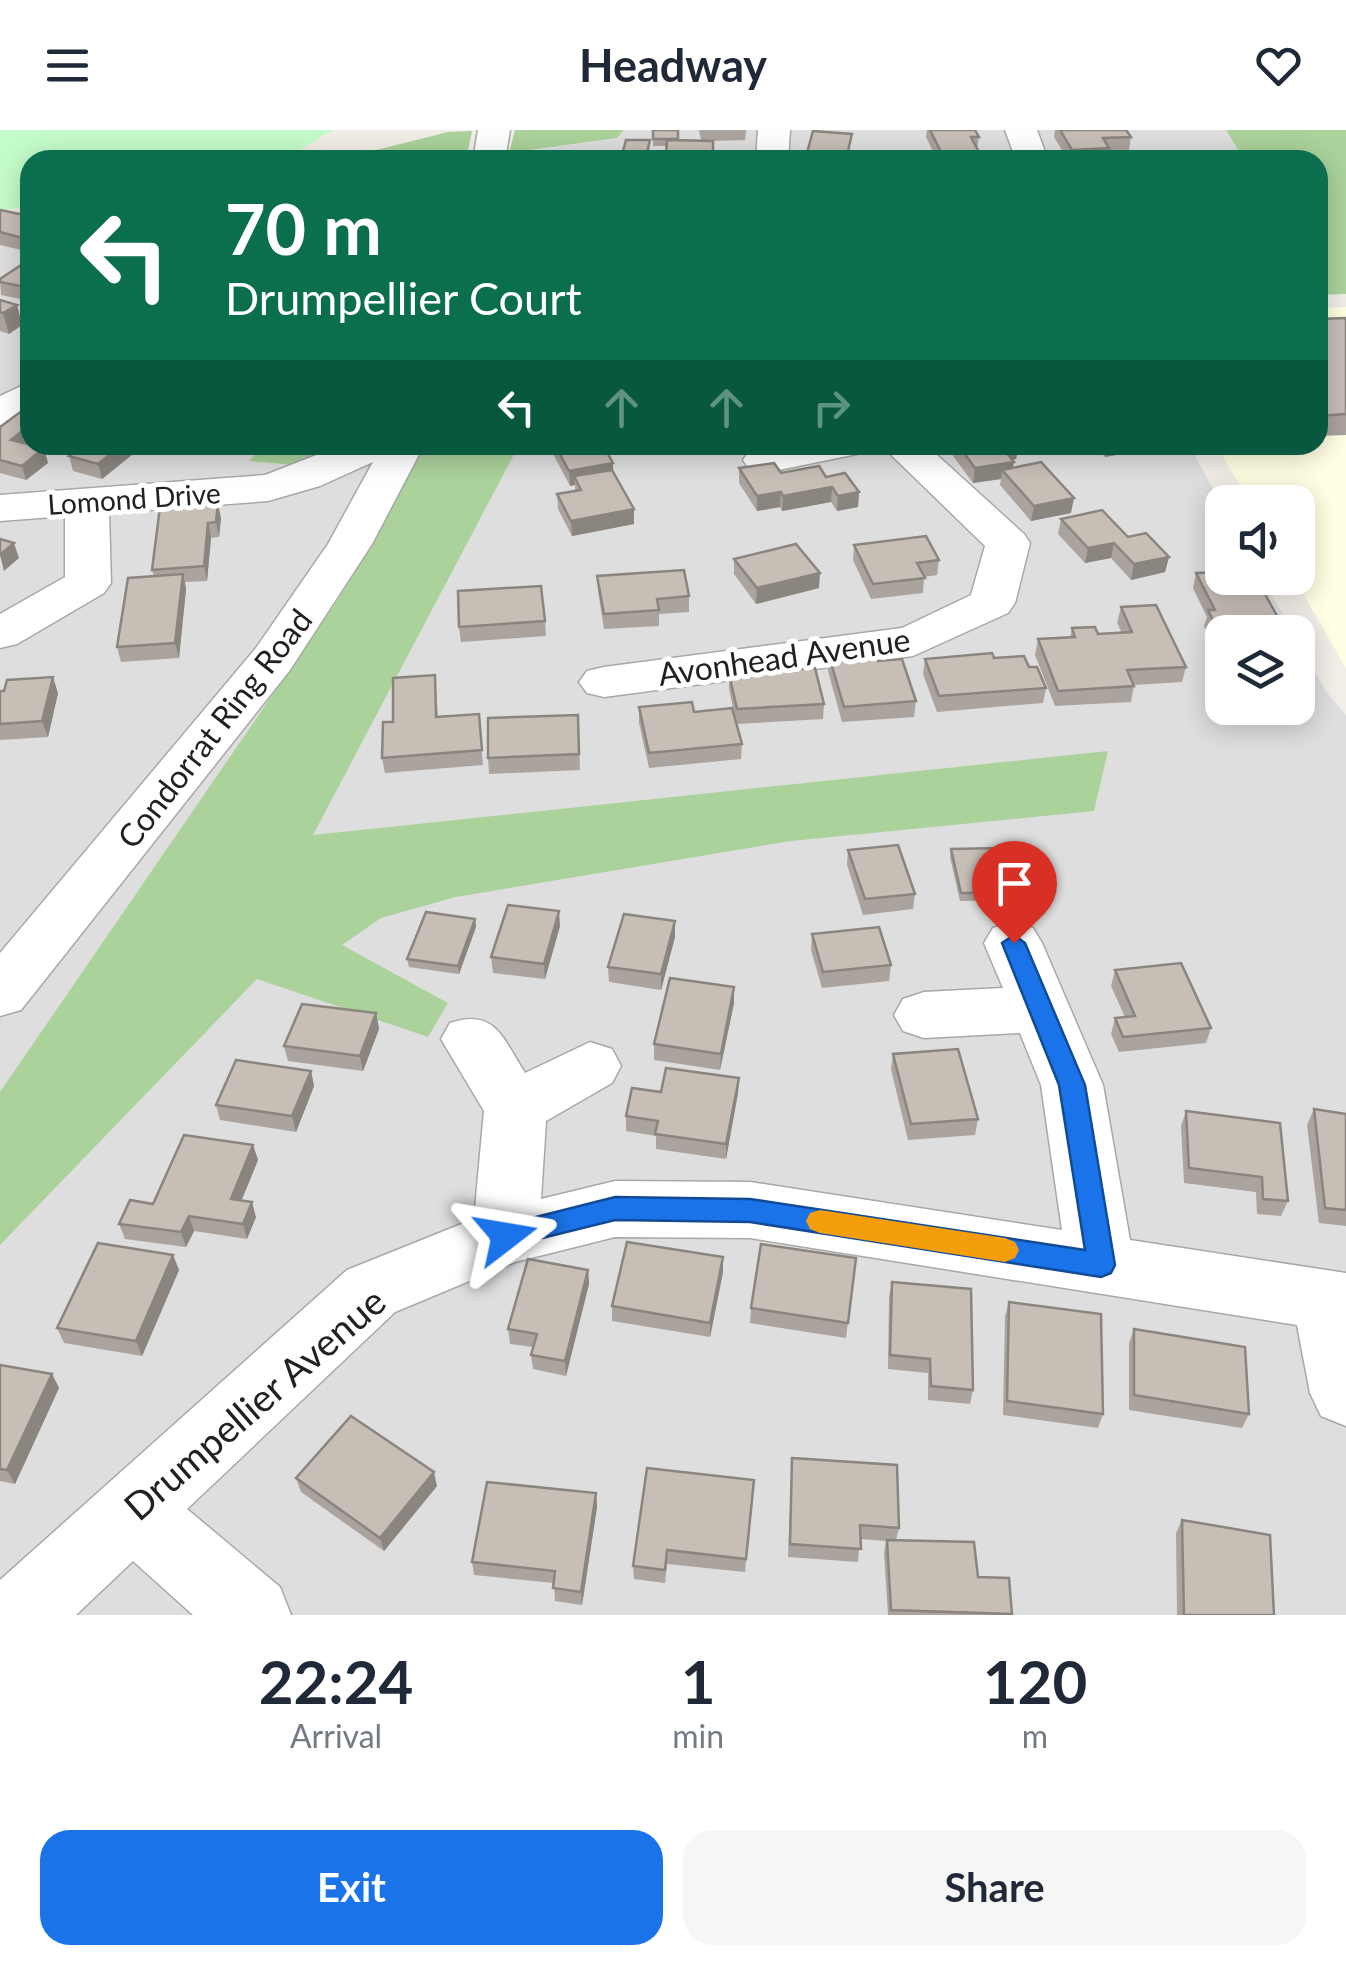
<!DOCTYPE html>
<html lang="en">
<head>
<meta charset="utf-8">
<style>
  :root { --surface:#fff; --page:#f6f6f7; --text:#1f2937; --muted:#747a83; --accent:#1a73e8 }
  body { margin:0; font-family:Lato,sans-serif; background:var(--page); color:var(--text); height:100vh; display:flex; flex-direction:column; font-size:38px; white-space:nowrap }
  * { box-sizing:border-box; margin:0 }
  p { font-size:32px; color:var(--muted) }
  .icon { flex:none; width:55px; height:55px; fill:none; stroke:currentColor; stroke-width:2; stroke-linecap:round; stroke-linejoin:round }
  .map { position:relative; height:1485px; overflow:hidden }
  .side { display:flex; flex-direction:column; background:var(--surface); flex:1 }
  .side>* { flex:none }
  .hud { position:absolute; left:20px; top:20px; width:1308px; height:305px; border-radius:30px; box-shadow:0 5px 25px #0003; background:#0b6e4f; color:#fff; overflow:hidden }
  .controls { position:absolute; left:1205px; top:355px; display:grid; gap:20px }
  .controls a { display:grid; place-items:center; width:110px; height:110px; border-radius:20px; background:var(--surface); box-shadow:0 5px 25px #0003; font-size:50px }
  .pin { position:absolute; display:grid; place-items:center; width:85px; height:85px; color:#fff; margin:-102px -42px; border-radius:50% 50% 50% 0; rotate:-45deg; box-shadow:0 0 10px #0007 }
  .pin .icon { rotate:45deg }
  .me { position:absolute; width:110px; margin:-55px; rotate:76deg; stroke-linejoin:round; filter:drop-shadow(0 0 8px #0008) }
  .turn { display:flex; align-items:center; gap:35px; height:210px; padding:0 40px; font-size:45px }
  .turn .icon { width:130px; height:130px; stroke-width:2.5 }
  .turn b { display:block; font-size:70px; line-height:85px }
  .lanes { display:flex; align-items:center; height:95px; padding:0 40px; background:#0003; justify-content:center; gap:50px; direction:ltr }
  .lanes .off { opacity:.35 }
  .eta { display:flex; justify-content:space-evenly; align-items:center; height:170px; text-align:center }
  .eta b { font-size:60px; font-weight:700; line-height:70px }
  .button { display:flex; gap:20px; margin-top:auto; padding:20px 40px }
  .button a { flex:1; height:115px; border-radius:30px; background:var(--accent); color:#fff; font-size:40px; font-weight:700; line-height:115px; text-align:center }
  .button a+a { background:var(--page); color:var(--text) }
  header { display:flex; justify-content:space-between; align-items:center; height:130px; padding:0 40px; background:var(--surface); font-size:45px; font-weight:700 }
  .map>svg:first-child { display:block }
</style>
</head>
<body>
<header><svg class="icon" aria-label="menu" viewBox="0 0 24 24"><path d="M4 6h16M4 12h16M4 18h16"/></svg>Headway<svg class="icon" aria-label="heart" viewBox="0 0 24 24"><path d="M12 20l-8-8c-3-5 5-10 8-4 3-6 11-1 8 4z"/></svg></header>
<div class="map">
<svg width="1346" height="1485" viewBox="0 0 1346 1485">
  <rect width="100%" height="100%" fill="#f2eee7"/>
  <g fill="#dfdede">
    <path d="M624 0H1226L1244 30H464L617 8Z"/>
    <path d="M30 85V315H1189L1222 375V448H1262L1293 502H1222V578H1298V511L1325 560 1346 585V1485H0V90Z"/>
  </g>
  <path fill="#ffffe3" d="M1346 177V538L1294 448H1298V372H1250L1216 315H1318V178Z"/>
  <g fill="#abd29b">
    <path d="M515 0H624L617 8 509 23Z"/>
    <path d="M1226 0H1346V164L1318 165V30H1244Z"/>
    <path d="M472 1 466 30H360L352 26 448 2Z"/>
    <path d="M264 315H328L296 335 249 331Z"/>
    <path d="M413 315H519L313 705 1108 621 1094 681 791 711 456 767 381 788 342 815 448 873 428 907 257 849 0 1115V962L339 468Z"/>
  </g>
  <path fill="#c4fcc9" d="M0 0H333L283 30H30V76L0 81Z"/>
  <g fill="none" stroke-linecap="round" stroke-linejoin="round">
    <g stroke="#a8a8a8" stroke-width="3">
      <g id="minor">
        <path d="M478 0H510L505 30H473Z"/>
        <path d="M758 0H790L788 30H756Z"/>
        <path d="M1005 0H1037L1048 30H1016Z"/>
        <path d="M30 252V282L0 296V266Z"/>
        <path d="M342 315H424L372 414 290 540 21 880 0 886V823L256 518 328 414 373 332 320 356 268 371 109 383 111 453 104 463 17 514 0 518V484L65 447V386L0 391V365L265 345Z"/>
        <path d="M777 315H863L857 324 764 343 749 339 743 330 749 321Z"/>
        <path d="M881 315H926L1024 404 1030 413 1015 473 1008 483 913 526 604 567 587 563 579 552 587 541 604 537 902 498 971 465 985 416Z"/>
        <path d="M1013 792 1033 798 1042 813 1103 955 1130 1110 1346 1143V1296L1321 1286 1310 1263 1297 1195 750 1108 615 1107 515 1132 395 1182 187 1379 280 1457 291 1485H193L133 1431 76 1485H0V1450L347 1140 474 1089 484 981 441 909 450 893C496 878 503 909 525 943L590 912 612 919 621 936 612 953 546 991 541 1069 615 1051 750 1052 1062 1100 1041 955 1020 903 924 908 903 901 894 885 903 869 924 862 1003 858 984 813 993 798Z"/>
      </g>
    </g>
    <use href="#minor" fill="#fff" fill-rule="evenodd"/>
  </g>
  <g fill="#aba39d">
    <path d="M653 0 678 10H701L699 0H746L745 10 713 11V21L722 30H666L667 16H653Z"/>
    <path d="M927 0H975L979 7 977 19 983 30H937L926 7Z"/>
    <path d="M1055 0H1126L1131 7 1129 20 1109 21 1108 27 1141 30H1068L1054 7Z"/>
    <path d="M650 17 647 28H623V21Z"/>
    <path d="M0 80 30 86V122L0 115Z"/>
    <path d="M30 129V171L1 165 0 149Z"/>
    <path d="M0 170 17 175 22 195 9 204 0 201Z"/>
    <path d="M1346 188V305L1318 306V189Z"/>
    <path d="M30 275V315H49L44 319 48 333 26 350 0 343V297Z"/>
    <path d="M83 315H144L102 349 73 341 69 326Z"/>
    <path d="M551 315H603L634 394 572 406 558 379 557 364 575 361V355L570 356 551 320Z"/>
    <path d="M945 315H1019L1016 329 1012 330 1013 338 1071 383 1031 391 1000 355 1001 349 973 353Z"/>
    <path d="M1095 315H1172L1105 327Z"/>
    <path d="M739 338 826 347 859 362 858 377 837 381 831 372 782 381 780 377 757 381 739 353Z"/>
    <path d="M160 377 221 388 219 407 211 408 207 451 185 452 186 459 179 528 121 532 117 517 154 446 152 440Z"/>
    <path d="M1061 389 1128 407 1169 427 1165 442 1131 450 1111 428 1085 433 1058 404Z"/>
    <path d="M854 415 939 430 937 445 924 447 923 463 871 469 853 430Z"/>
    <path d="M734 429 819 458 756 474 734 444Z"/>
    <path d="M1196 443 1286 502H1222V530L1204 496 1207 487 1193 458Z"/>
    <path d="M597 446 689 466V482L659 484V496L604 499 598 461Z"/>
    <path d="M1121 477 1186 537 1182 552 1134 555 1131 572 1055 576 1035 525 1038 509 1070 508 1072 498 1098 504 1122 503 1117 493Z"/>
    <path d="M545 491 546 506 461 512 459 497Z"/>
    <path d="M829 526 878 531 916 571 914 587 842 592 828 541Z"/>
    <path d="M994 528 1029 537 1046 558 1043 573 937 582 923 544 925 529Z"/>
    <path d="M729 544 824 574 823 589 737 594 742 614 741 629 649 638 639 593V577L735 587 729 559Z"/>
    <path d="M435 545 438 587 479 584 483 635 385 643 382 628 393 592Z"/>
    <path d="M0 561 58 563 48 607 0 610Z"/>
    <path d="M578 585 580 640 489 644 488 628Z"/>
    <path d="M951 719 1012 762 1010 770 960 771 950 727Z"/>
    <path d="M848 720 915 764 913 779 863 785 847 735Z"/>
    <path d="M475 789 476 797 459 844 409 837 407 829Z"/>
    <path d="M675 791V807L661 860 609 852 608 837Z"/>
    <path d="M560 796 545 849 493 843 491 827Z"/>
    <path d="M812 804 891 835 889 851 822 858 811 820Z"/>
    <path d="M1115 840 1211 898 1206 913 1119 922 1111 904 1115 888 1125 887 1111 856Z"/>
    <path d="M734 857V873L720 940 654 930V914Z"/>
    <path d="M376 883 379 899 363 941 288 931 284 916Z"/>
    <path d="M893 924 978 989 975 1005 908 1010 891 939Z"/>
    <path d="M311 941 314 956 296 1002 220 990 216 975Z"/>
    <path d="M739 948 738 963 726 1029 656 1019V1006L626 1001V986L661 962Z"/>
    <path d="M1314 979 1346 984V1096L1319 1093 1307 995Z"/>
    <path d="M1186 981 1288 1071 1281 1086 1257 1084 1256 1062 1184 1053 1181 996Z"/>
    <path d="M253 1015 258 1030 241 1071 256 1087 247 1109 194 1101 186 1117 125 1109 119 1094Z"/>
    <path d="M173 1125 179 1140 142 1226 64 1213 57 1198Z"/>
    <path d="M856 1128 846 1208 750 1193 751 1178Z"/>
    <path d="M588 1140 589 1154 566 1246 533 1239 531 1225 533 1217 510 1214 508 1199Z"/>
    <path d="M723 1142 710 1207 612 1191V1176Z"/>
    <path d="M892 1152 973 1260 970 1274 928 1270V1243L888 1239 889 1167Z"/>
    <path d="M1009 1172 1103 1284 1098 1298 1003 1285 1005 1186Z"/>
    <path d="M1134 1199 1249 1284 1242 1298 1129 1280V1213Z"/>
    <path d="M0 1235 52 1244 59 1258 15 1354 0 1351Z"/>
    <path d="M792 1328 899 1398 896 1410 978 1447 1012 1484V1485H888L884 1423 886 1411 860 1409 858 1432 788 1427Z"/>
    <path d="M296 1348 437 1356 384 1421 301 1362Z"/>
    <path d="M754 1350 745 1442 667 1434 665 1453 634 1449 633 1436Z"/>
    <path d="M596 1363 597 1377 582 1475 555 1471 554 1453 474 1445 472 1432Z"/>
    <path d="M1182 1390 1274 1485H1177L1176 1403Z"/>
  </g>
  <g fill="#8b857f">
    <path d="M17 175 22 195 9 204 3 183Z"/>
    <path d="M21 302 26 317 11 310Z"/>
    <path d="M40 315H49L44 319 48 333 26 350 22 336 41 321Z"/>
    <path d="M122 315H144L102 349 98 334Z"/>
    <path d="M1008 315H1019L1016 329 1000 332 1002 317Z"/>
    <path d="M1108 315H1172L1105 327Z"/>
    <path d="M1014 332 1011 347 1002 340 1001 349 973 353 975 338Z"/>
    <path d="M613 333V348L574 346 575 355 570 356 569 341Z"/>
    <path d="M832 357 831 372 782 381 783 366Z"/>
    <path d="M781 362 780 377 757 381V366Z"/>
    <path d="M859 362 858 377 837 381 838 366Z"/>
    <path d="M1074 368 1071 383 1031 391 1034 376Z"/>
    <path d="M218 373 221 388 219 407 216 392Z"/>
    <path d="M634 379V394L572 406 571 391Z"/>
    <path d="M208 393 211 408 207 451 204 436Z"/>
    <path d="M14 413 19 428 4 441 0 425Z"/>
    <path d="M1114 413 1111 428 1085 433 1088 418Z"/>
    <path d="M1169 427 1165 442 1131 450 1134 434Z"/>
    <path d="M820 443 819 458 756 474 757 458Z"/>
    <path d="M183 444 186 459 179 528 175 513Z"/>
    <path d="M53 547 58 563 48 607 42 591Z"/>
    <path d="M559 781 560 796 545 849 544 834Z"/>
    <path d="M475 789 476 797 459 844 458 836Z"/>
    <path d="M675 791V807L661 860V844Z"/>
    <path d="M734 857V873L720 940 721 924Z"/>
    <path d="M376 883 379 899 363 941 360 926Z"/>
    <path d="M311 941 314 956 296 1002 292 986Z"/>
    <path d="M739 948 738 963 726 1029V1014Z"/>
    <path d="M253 1015 258 1030 236 1084 231 1069Z"/>
    <path d="M252 1072 256 1087 247 1109 243 1094Z"/>
    <path d="M189 1086 194 1101 186 1117 181 1102Z"/>
    <path d="M173 1125 179 1140 142 1226 136 1211Z"/>
    <path d="M723 1127V1142L710 1207V1193Z"/>
    <path d="M588 1140 589 1154 566 1246 565 1231Z"/>
    <path d="M52 1244 59 1258 15 1354 7 1340Z"/>
    <path d="M434 1342 437 1356 384 1421 380 1408Z"/>
    <path d="M596 1363 597 1377 582 1475 581 1462Z"/>
  </g>
  <g fill="#c7beb6" stroke="#8b857f" stroke-width="2.5">
    <rect x="653" y="0" width="25" height="9"/>
    <path d="M930 0H975L979 7H971L983 30H945Z"/>
    <path d="M1060 0H1126L1131 7 1103 8 1109 18 1072 20Z"/>
    <path d="M813 1 852 4 848 21 872 22 871 30H805Z"/>
    <path d="M626 10H650L647 22 623 21Z"/>
    <path d="M667 10 713 11V21L723 22 722 30H677V26H666Z"/>
    <path d="M1138 26 1141 30H1107L1104 27Z"/>
    <path d="M0 80 30 86V110L0 102Z"/>
    <path d="M30 129V158L0 152V149Z"/>
    <path d="M0 170 17 175 3 183 0 182Z"/>
    <path d="M1346 188V284L1318 286V195H1322L1318 189Z"/>
    <path d="M30 275V305L21 302 11 310 44 318 22 336 0 330V297Z"/>
    <path d="M83 315H122L98 334 69 326Z"/>
    <path d="M555 315H603L613 333 569 341Z"/>
    <path d="M958 315H1016L1002 317 1014 332 975 338Z"/>
    <path d="M1041 332 1074 368 1034 376 1002 340Z"/>
    <path d="M774 333 781 343 819 336 826 347 845 343 859 362 838 366 832 357 783 366 781 362 757 366 739 338Z"/>
    <path d="M612 340 634 379 571 391 557 364 581 360 574 346Z"/>
    <path d="M218 373 216 392 208 393 204 436 152 440 160 377Z"/>
    <path d="M1102 380 1128 407 1146 403 1169 427 1134 434 1114 413 1088 418 1061 389Z"/>
    <path d="M926 406 939 430 917 433 925 448 873 454 854 415Z"/>
    <path d="M0 409 14 413 0 425Z"/>
    <path d="M796 414 820 443 757 458 734 429Z"/>
    <path d="M684 440 689 466 657 469 659 480 604 484 597 446Z"/>
    <path d="M1222 442V448H1256L1286 502H1222V508L1208 480H1215L1196 443Z"/>
    <path d="M183 444 175 513 117 517 128 448Z"/>
    <path d="M541 456 545 491 459 497 458 461Z"/>
    <path d="M1156 475 1186 537 1127 540 1134 556 1058 561 1038 509 1075 507 1072 498 1095 497 1098 504 1132 502 1121 477Z"/>
    <path d="M876 523 878 531 902 529 916 571 844 577 829 526Z"/>
    <path d="M992 523 994 528 1024 526 1029 537H1037L1046 558 939 566 925 529Z"/>
    <path d="M815 538 824 574 737 579 729 544Z"/>
    <path d="M435 545 436 587 479 584 482 620 382 628 383 592H393V548Z"/>
    <path d="M53 547 42 591 0 594V561H4L7 550Z"/>
    <path d="M692 572 694 582 732 578 742 614 649 623 639 577Z"/>
    <path d="M578 585 579 624 488 628V588Z"/>
    <path d="M898 715 915 764 865 769 848 720Z"/>
    <path d="M1001 718 1012 762 961 763 951 719Z"/>
    <path d="M508 775 559 781 544 834 491 827Z"/>
    <path d="M426 782 475 789 458 836 407 829Z"/>
    <path d="M624 784 675 791 661 844 608 837Z"/>
    <path d="M879 797 891 835 823 842 812 804Z"/>
    <path d="M1181 833 1211 898 1123 907 1115 888 1135 886 1115 840Z"/>
    <path d="M670 848 734 857 721 924 654 914Z"/>
    <path d="M302 874 376 883 360 926 284 916Z"/>
    <path d="M958 919 978 989 911 994 893 924Z"/>
    <path d="M236 930 311 941 292 986 216 975Z"/>
    <path d="M666 938 739 948 726 1014 655 1004 658 991 626 986 632 958 661 962Z"/>
    <path d="M1314 979 1346 984V1080L1325 1078Z"/>
    <path d="M1186 981 1280 993 1288 1071 1263 1069 1262 1047 1189 1038Z"/>
    <path d="M184 1005 253 1015 231 1069 252 1072 243 1094 189 1086 181 1102 119 1094 130 1070 153 1074Z"/>
    <path d="M627 1112 723 1127 710 1193 612 1176Z"/>
    <path d="M98 1113 173 1125 136 1211 57 1198Z"/>
    <path d="M761 1114 856 1128 848 1193 751 1178Z"/>
    <path d="M528 1129 588 1140 565 1231 531 1225 537 1204 508 1199Z"/>
    <path d="M892 1152 971 1159 973 1260 931 1256 930 1229 890 1225Z"/>
    <path d="M1009 1172 1101 1184 1103 1284 1007 1271Z"/>
    <path d="M1134 1199 1245 1217 1249 1284 1134 1265Z"/>
    <path d="M0 1235 52 1244 7 1340 0 1339Z"/>
    <path d="M351 1286 434 1342 380 1408 296 1348Z"/>
    <path d="M792 1328 897 1335 899 1398 860 1395 861 1419 790 1414Z"/>
    <path d="M647 1338 754 1350 746 1429 667 1420 665 1440 633 1436Z"/>
    <path d="M487 1352 596 1363 581 1462 553 1458 555 1441 472 1432Z"/>
    <path d="M1182 1390 1270 1405 1274 1485H1184Z"/>
    <path d="M887 1410 974 1412 978 1447 1009 1448 1012 1484 891 1480Z"/>
  </g>
  <path fill="#1a73e8" stroke="#114b97" stroke-width="2.5" d="M1014 805 1025 813 1085 955 1115 1135 1111 1143 1101 1147 750 1092 615 1090 506 1117 496 1114 492 1106 496 1097 615 1067 750 1069 1085 1120 1059 955 1002 813Z"/>
  <path fill="#f59e0b" d="M820 1080 1005 1108 1015 1112 1019 1120 1015 1128 1005 1132 820 1103 810 1099 806 1091 810 1083Z"/>
  <g text-anchor="middle" dominant-baseline="central" stroke-width="10" stroke-linejoin="round" paint-order="stroke">
    <g font-size="28" fill="#212121" stroke="#fff">
      <text transform="translate(134 368) rotate(-4)">Lomond Drive</text>
    </g>
    <g font-size="32" fill="#212121" stroke="#fff">
      <text transform="translate(784 526) rotate(-8)">Avonhead Avenue</text>
      <text transform="translate(214 598) rotate(-52)">Condorrat Ring Road</text>
    </g>
    <g font-size="38" fill="#212121" stroke="#fff">
      <text transform="translate(254 1273) rotate(-41)">Drumpellier Avenue</text>
    </g>
  </g>
</svg>
<div class="controls">
<a><svg class="icon" aria-label="sound" viewBox="0 0 24 24"><path d="M4 9h4l5-4v14l-5-4H4zM17 9q2 3 0 6"/></svg></a>
<a><svg class="icon" aria-label="layers" viewBox="0 0 24 24"><path d="M12 4l9 5-9 5-9-5zM3 14l9 5 9-5"/></svg></a>
</div>
<div class="pin" style="left:1014px;top:813px;background:#d93025"><svg class="icon" aria-label="arrive" viewBox="0 0 24 24"><path d="M6 21V4h12l-3 4 3 4H6"/></svg></div>
<svg class="me" style="left:506px;top:1106px" viewBox="-20 -20 40 40"><path d="M0-17L14 15 0 8-14 15z" fill="#1a73e8" stroke="#fff" stroke-width="4"/></svg>
<div class="hud">
<div class="turn"><svg class="icon" aria-label="left" viewBox="0 0 24 24"><path d="M17 20v-9H6M10 6l-5 5 5 5"/></svg><div><b>70 m</b>Drumpellier Court</div></div>
<div class="lanes"><svg class="icon" aria-label="left" viewBox="0 0 24 24"><path d="M17 20v-9H6M10 6l-5 5 5 5"/></svg><svg class="icon off" aria-label="ahead" viewBox="0 0 24 24"><path d="M12 20V5M6 11l6-6 6 6"/></svg><svg class="icon off" aria-label="ahead" viewBox="0 0 24 24"><path d="M12 20V5M6 11l6-6 6 6"/></svg><svg class="icon off" aria-label="right" viewBox="0 0 24 24"><path d="M7 20v-9h11M14 6l5 5-5 5"/></svg></div>
</div>
</div>
<section class="side">
<div class="eta">
<div><b>22:24</b><p>Arrival</p></div>
<div><b>1</b><p>min</p></div>
<div><b>120</b><p>m</p></div>
</div>
<div class="button"><a>Exit</a><a>Share</a></div>
</section>
</body>
</html>
